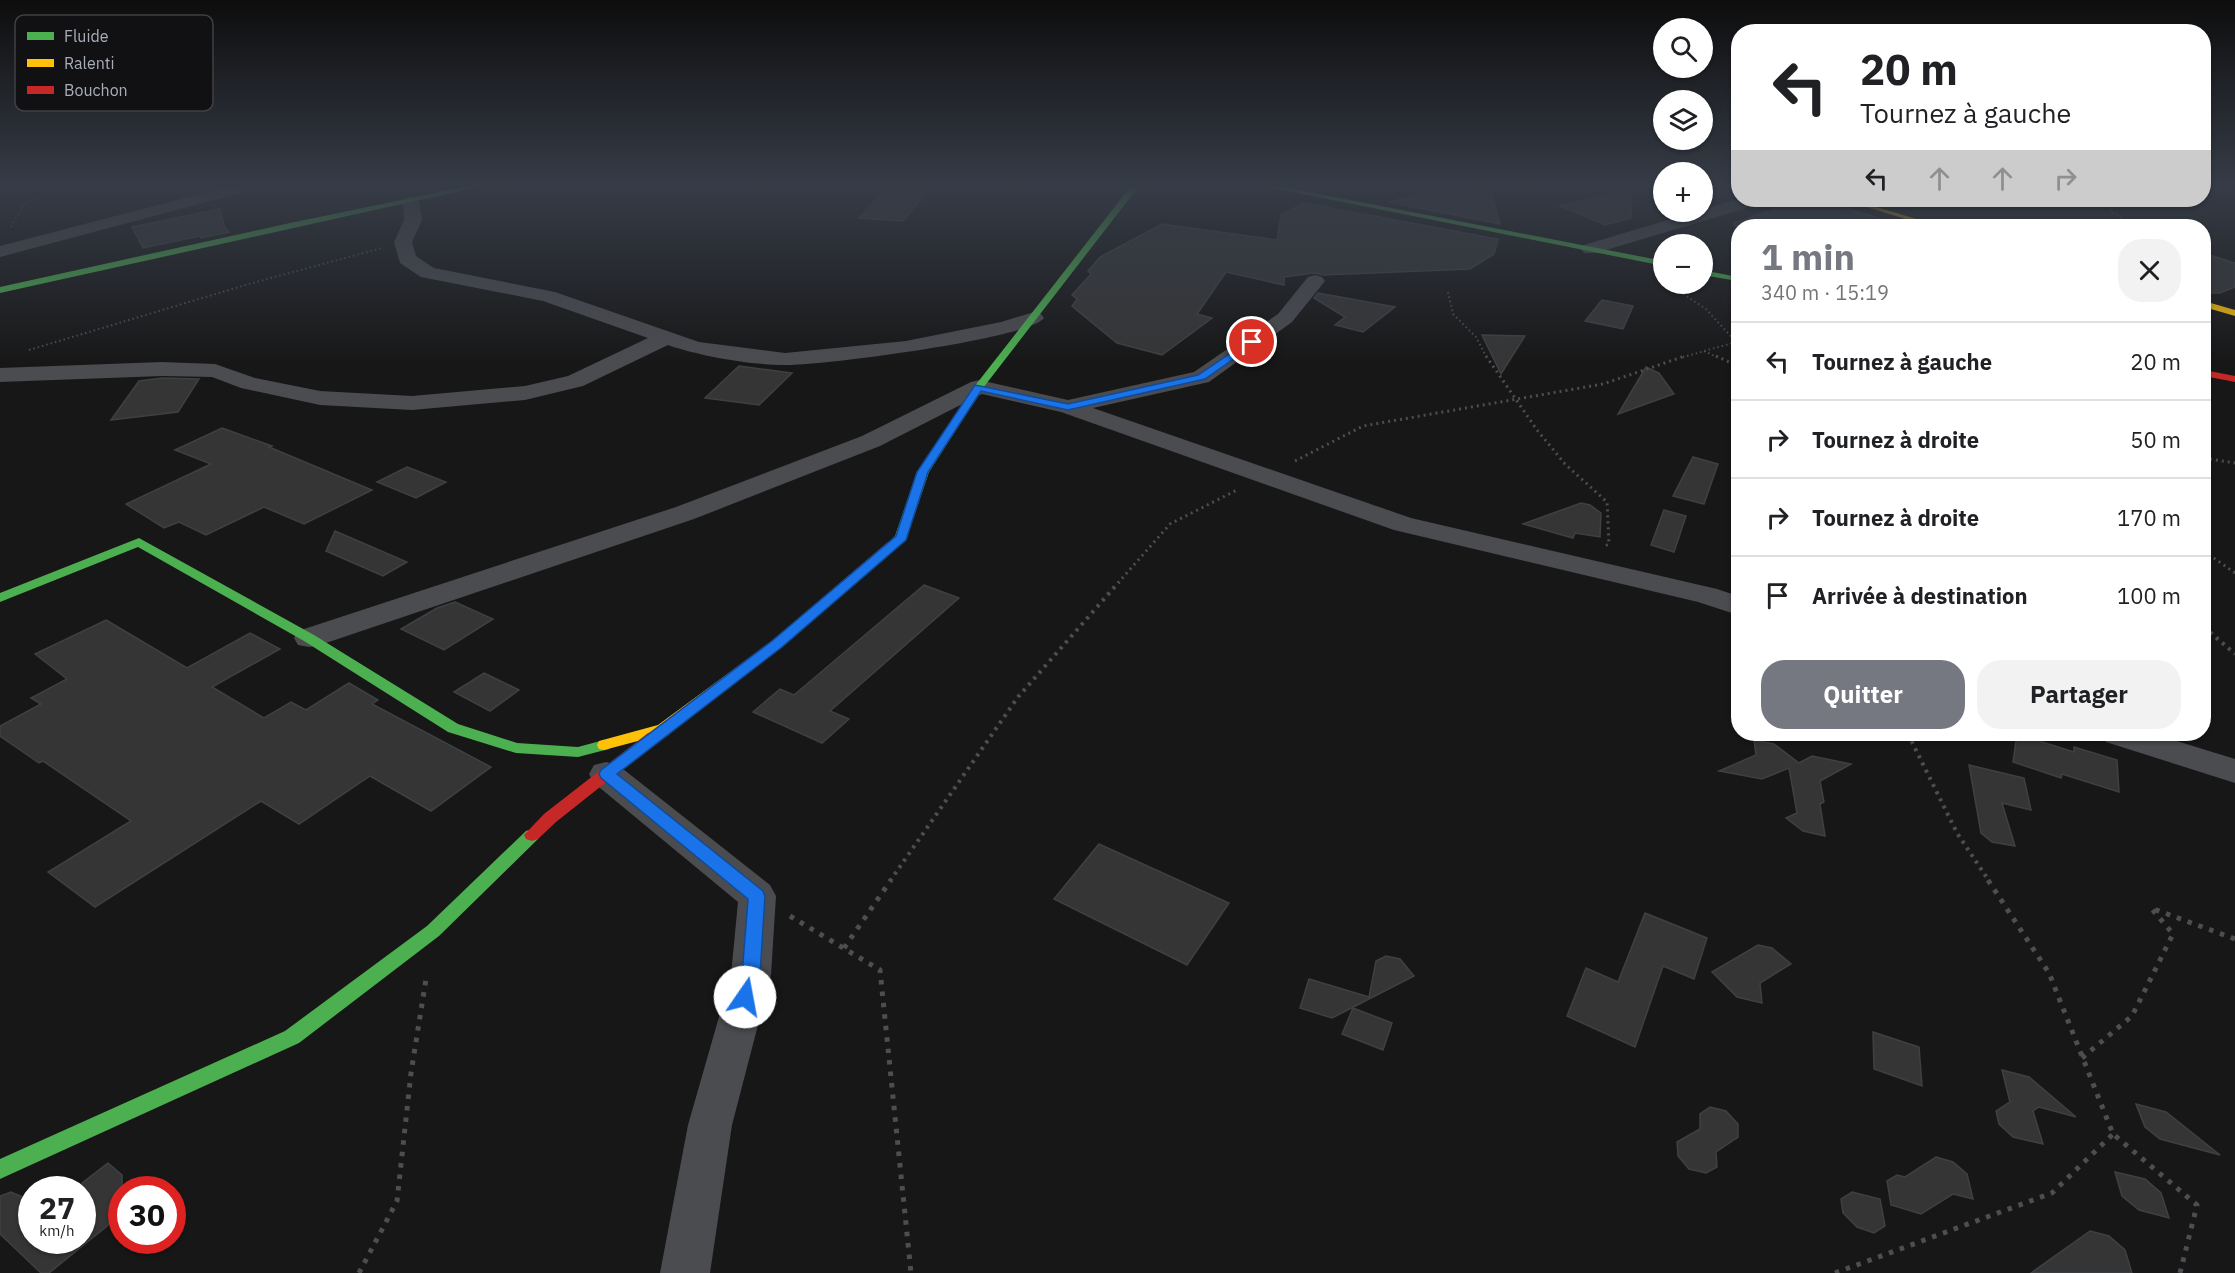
<!DOCTYPE html>
<html lang="fr">
<head>
<meta charset="utf-8">
<style>
  :root { --surface:#fff; --page:#f2f2f2; --text:#202124; --muted:#757577; --line:#e0e0e0; --accent:#757880 }
  body { margin:0; font-family:"IBM Plex Sans",sans-serif; background:var(--page); color:var(--text); height:100vh; display:flex; flex-direction:column; font-size:22px; white-space:nowrap }
  * { box-sizing:border-box; margin:0 }
  p { font-size:20px; color:var(--muted) }
  .icon { flex:none; width:33px; height:33px; fill:none; stroke:currentColor; stroke-width:2; stroke-linecap:round; stroke-linejoin:round }
  .map { position:relative; flex:1; overflow:hidden }
  .side { position:absolute; left:1731px; top:219px; width:480px; height:522px; display:flex; flex-direction:column; background:var(--surface); border-radius:24px; box-shadow:0 2px 4px #0004 }
  .side>* { flex:none }
  .hud { position:absolute; left:1731px; top:24px; width:480px; height:183px; border-radius:24px; box-shadow:0 2px 4px #0004; background:#fff; color:var(--text); overflow:hidden }
  .fabs { position:absolute; left:1653px; top:18px; display:grid; gap:12px }
  .fabs a { display:grid; place-items:center; width:60px; height:60px; border-radius:50%; background:var(--surface); box-shadow:0 2px 4px #0004; font-size:30px }
  .speed { position:absolute; left:18px; top:1176px; display:flex; gap:12px; font-size:30px; font-weight:700; text-align:center }
  .speed>* { display:grid; place-content:center; width:78px; height:78px; border-radius:50%; background:var(--surface); box-shadow:0 2px 4px #0004; line-height:1 }
  .speed small { font-size:15px; font-weight:400 }
  .speed .limit { border:9px solid #d22; background:#fff; color:#111 }
  .pin { position:absolute; display:grid; place-items:center; width:51px; height:51px; color:#fff; margin:-26px; border:3px solid #fff; border-radius:50%; box-shadow:0 2px 6px #0007 }
  .me { position:absolute; width:66px; margin:-33px; rotate:12deg; stroke-linejoin:round; filter:drop-shadow(0 0 4px #0008) }
  .turn { display:flex; align-items:center; gap:21px; height:126px; padding:0 30px; font-size:27px }
  .turn .icon { width:78px; height:78px; stroke-width:2.5 }
  .turn b { display:block; font-size:42px; line-height:51px }
  .lanes { display:flex; align-items:center; height:57px; padding:0 30px; background:#0003; justify-content:center; gap:30px; direction:ltr }
  .lanes .off { opacity:.35 }
  .round { display:grid; place-items:center; flex:none; width:63px; height:63px; border-radius:24px; background:var(--page) }
  .headline { display:flex; align-items:center; justify-content:space-between; height:102px; padding:0 30px }
  h1 { font-size:36px; font-weight:800; line-height:45px; color:var(--accent) }
  .cta { display:flex; gap:12px; margin-top:auto; padding:12px 30px }
  .cta a { flex:1; height:69px; border-radius:24px; background:var(--accent); color:#fff; font-size:24px; font-weight:800; line-height:69px; text-align:center }
  .cta a+a { background:var(--page); color:var(--text) }
  ul { padding:0; list-style:none }
  li { display:flex; align-items:center; gap:18px; height:78px; padding:0 30px; border-top:2px solid var(--line) }
  li div { flex:1 }
  li b { display:block; font-size:22px }
  li em { font-style:normal }
  .map>svg:first-child { display:block }
</style>
</head>
<body>
<div class="map">
<svg width="2235" height="1273" viewBox="0 0 2235 1273">
  <rect width="100%" height="100%" fill="#171717"/>
  <g fill="#353536" stroke="#3f4043" stroke-width="1.5">
    <path d="M1489 186 1500 224 1389 202 1437 190 1448 195Z"/>
    <path d="M886 188 928 190 903 221 859 218Z"/>
    <path d="M1632 189 1631 218 1605 225 1560 206Z"/>
    <path d="M1801 200H1836L1839 206 1879 218 1877 226H1735L1734 223Z"/>
    <path d="M1304 203 1498 239 1494 254 1470 269 1323 275 1314 273 1284 277V285L1226 272 1197 314 1212 318 1162 355 1117 343 1072 306 1077 299 1072 295 1091 274 1088 271 1100 257 1162 224 1277 240 1281 215Z"/>
    <path d="M220 209 224 226 229 232 201 238 200 236 143 248 132 227Z"/>
    <path d="M2204 253 2235 263V287L2220 293H2204Z"/>
    <path d="M1318 293 1395 307 1363 332 1335 325 1345 317 1314 298Z"/>
    <path d="M1602 300 1633 306 1623 329 1585 321Z"/>
    <path d="M1482 335 1525 336 1501 374Z"/>
    <path d="M739 366 761 369 792 373 759 405 705 398Z"/>
    <path d="M1646 367 1659 373 1674 394 1618 414Z"/>
    <path d="M162 378 199 379 178 412 111 420 139 381Z"/>
    <path d="M222 428 272 446 269 447 372 490 304 524 264 507 206 535 179 522 164 528 126 504 211 464 175 450Z"/>
    <path d="M1693 457 1718 464 1704 504 1673 496Z"/>
    <path d="M407 467 446 482 416 498 377 482Z"/>
    <path d="M1581 503 1590 505 1601 513 1600 537 1575 533 1573 538 1523 524Z"/>
    <path d="M1664 510 1686 516 1674 552 1651 545Z"/>
    <path d="M335 531 407 562 383 576 326 551Z"/>
    <path d="M924 585 959 598 830 711 849 719 822 743 753 712 780 689 794 695Z"/>
    <path d="M455 602 493 619 444 650 401 629 437 608Z"/>
    <path d="M106 620 187 668 250 633 280 649 212 687 264 718 291 702 306 710 349 683 378 700 372 704 491 767 431 811 370 776 299 824 261 801 95 907 48 872 131 821 43 761 39 763 0 736V726L41 704 31 698 67 679 35 654Z"/>
    <path d="M484 673 519 690 490 711 454 692Z"/>
    <path d="M2017 734 2074 752V747L2117 760 2119 792 2062 774 2061 778 2013 762Z"/>
    <path d="M1754 740 1774 744 1799 763 1812 756 1851 764 1820 781 1824 802 1820 804 1825 836 1803 831 1786 818 1797 813 1789 768 1762 779 1719 771 1756 755Z"/>
    <path d="M1969 765 2024 778 2031 810 2002 803 2015 846 1992 842 1981 833Z"/>
    <path d="M1099 844 1229 903 1187 965 1054 899Z"/>
    <path d="M1645 913 1707 938 1694 979 1663 966 1635 1047 1567 1016 1586 968 1618 982Z"/>
    <path d="M1758 945 1772 948 1791 964 1760 983 1762 1003 1737 997 1712 972Z"/>
    <path d="M1386 956 1400 959 1414 976 1332 1018 1300 1008 1309 979 1369 997 1376 961Z"/>
    <path d="M1353 1008 1392 1023 1383 1050 1342 1034Z"/>
    <path d="M1873 1032 1919 1047 1922 1086 1874 1069Z"/>
    <path d="M2002 1070 2029 1077 2076 1117 2039 1107 2033 1111 2043 1144 2013 1137 1999 1124 1996 1111 2010 1102Z"/>
    <path d="M2136 1104 2166 1112 2220 1155 2160 1139 2145 1127Z"/>
    <path d="M1710 1107 1726 1111 1738 1124V1137L1716 1152 1717 1167 1706 1173 1689 1169 1678 1156 1677 1142 1700 1129V1114Z"/>
    <path d="M1936 1157 1953 1162 1967 1174 1973 1199 1953 1194 1921 1214 1891 1205 1887 1181 1897 1175 1905 1177Z"/>
    <path d="M108 1163 122 1175V1214L49 1273H41L0 1234V1196L11 1192 32 1201V1240H82V1183Z"/>
    <path d="M2115 1172 2145 1179 2161 1193 2169 1218 2139 1210 2122 1196Z"/>
    <path d="M1852 1192 1880 1199 1885 1226 1874 1233 1857 1227 1843 1213 1841 1199Z"/>
    <path d="M2090 1231 2109 1236 2125 1250 2132 1273H2031Z"/>
  </g>
  <g fill="none" stroke-linecap="round" stroke-linejoin="round">
    <g stroke="#4d4e52" stroke-width="2" stroke-dasharray="1.5 3" stroke-linecap="butt">
      <path d="M2108 200 2113 213 2134 226"/>
      <path d="M11 227 24 205 51 189V186"/>
      <path d="M1668 284 1706 309 1736 342 1680 358"/>
      <path d="M1448 292 1453 314 1476 337 1487 358"/>
      <path d="M29 350 249 284 382 248"/>
      <path d="M1704 351 1719 358"/>
    </g>
    <g stroke="#4d4e52" stroke-width="3" stroke-dasharray="2 4" stroke-linecap="butt">
      <path d="M1486 356 1537 430 1565 464 1607 502 1609 544 1605 546"/>
      <path d="M1716 356 1738 366"/>
      <path d="M2204 458 2235 463"/>
      <path d="M1295 461 1363 426 1603 384 1685 356"/>
      <path d="M2204 551 2235 573"/>
      <path d="M1118 583 1170 524 1237 490"/>
    </g>
    <g stroke="#4d4e52" stroke-width="4" stroke-dasharray="3 5" stroke-linecap="butt">
      <path d="M2204 627 2235 654"/>
      <path d="M1908 734 1957 833 1989 881"/>
      <path d="M890 881 1018 697 1119 582"/>
    </g>
    <g stroke="#4d4e52" stroke-width="5" stroke-dasharray="4.5 7" stroke-linecap="butt">
      <path d="M1988 880 2049 973 2113 1134 2197 1205 2180 1273"/>
      <path d="M790 916 880 970 911 1273"/>
      <path d="M844 948 891 880"/>
      <path d="M2082 1058 2132 1016 2173 934 2151 908 2235 939"/>
      <path d="M359 1273 397 1201 411 1073 426 979"/>
      <path d="M1835 1273 2052 1193 2113 1134"/>
    </g>
    <g fill="#4b4c50" fill-rule="evenodd">
      <path d="M231 186H257L255 189 0 257V246Z"/>
      <path d="M411 195 419 200 422 220 412 242 416 256 434 268 555 292 699 342 785 353 906 341 1001 322 1034 312 1041 314 1044 318C1029 339 819 366 785 365 751 365 699 356 668 345L583 386 525 400 412 410 320 405 241 388 212 377 162 376 0 382V368L162 362 215 364 255 378 320 391 412 396 525 386 568 376 648 338 543 301 421 277 400 263 394 242 404 220 403 200Z"/>
      <path d="M1738 199 1762 200 1760 204 1596 253H1584L1581 249 1584 245Z"/>
      <path d="M1315 275 1322 277 1325 281 1292 322 1209 382 1093 408 1411 518 1717 589 1738 596V615L1698 602 1394 530 1061 412 982 394 880 446 694 519 320 645 309 647 298 645 294 638 298 631 676 507 862 436 971 382 979 380 1068 400 1194 372 1278 314 1308 277Z"/>
      <path d="M2102 734H2154L2235 759V783L2106 742Z"/>
      <path d="M606 762 618 765 770 885 776 896 771 975 732 1125 710 1273H660L688 1125 731 975 738 902 594 783 589 774 594 765Z"/>
    </g>
    <g fill="#4caf50" fill-rule="evenodd">
      <path d="M469 186H483L0 293V287L290 223Z"/>
      <path d="M1131 186H1139L983 388 929 472 907 537 895 549H887L885 546 895 536 917 472 974 387Z"/>
      <path d="M1263 186H1278L1664 261V266Z"/>
      <path d="M1702 270 1738 277V281L1702 275Z"/>
      <path d="M139 538 314 635 458 724 517 743 578 747 604 740 609 741 611 745 609 749 578 757 516 753 448 732 304 641 138 547 0 602V593Z"/>
      <path d="M532 829 538 831 540 835 538 839 439 936 299 1043 0 1179V1159L285 1031 427 926 526 831Z"/>
    </g>
    <g fill="#ffc107" fill-rule="evenodd">
      <path d="M1843 200H1853L1940 226H1929Z"/>
      <path d="M2204 301 2235 310V316L2204 307Z"/>
      <path d="M891 542 895 543 897 546 895 549 782 647 668 733 604 750 599 749 597 745 599 741 658 725 772 641 887 543Z"/>
    </g>
    <g fill="#c62828" fill-rule="evenodd">
      <path d="M2204 370 2235 376V382L2204 376Z"/>
      <path d="M653 732 658 733 660 737 658 741 556 822 538 839 532 841 526 839 524 835 544 814 648 733Z"/>
    </g>
  </g>
  <linearGradient id="sky" x2="0" y2="1"><stop stop-color="#0d0d0d"/><stop offset="0.51" stop-color="#363c47"/><stop offset="1" stop-color="#363c47" stop-opacity="0"/></linearGradient>
  <rect width="2235" height="364" fill="url(#sky)"/>
  <path fill="#1a73e8" stroke="#114b97" stroke-width="1.5" d="M1252 339 1255 340V344L1205 379 1068 410 981 391 928 472 906 540 782 647 617 774 763 891 765 896 760 975 752 1002 745 1005 739 1002 736 997 742 975 748 899 601 778 599 774 601 770 772 641 896 536 917 472 975 385 1068 404 1198 375Z"/>
  <rect x="15" y="15" width="198" height="96" rx="9" fill="#111113" stroke="#3e4045" stroke-width="1.5"/>
  <rect x="27" y="32" width="27" height="8" fill="#4caf50"/>
  <rect x="27" y="59" width="27" height="8" fill="#ffc107"/>
  <rect x="27" y="86" width="27" height="8" fill="#c62828"/>
  <g font-size="16" fill="#a8adb8">
    <text x="64" y="42">Fluide</text>
    <text x="64" y="69">Ralenti</text>
    <text x="64" y="96">Bouchon</text>
  </g>
</svg>
<div class="fabs">
<a><svg class="icon" aria-label="search" viewBox="0 0 24 24"><circle cx="10" cy="10" r="6"/><path d="M15 15l6 6"/></svg></a>
<a><svg class="icon" aria-label="layers" viewBox="0 0 24 24"><path d="M12 4l9 5-9 5-9-5zM3 14l9 5 9-5"/></svg></a>
<a>+</a>
<a>−</a>
</div>
<div class="speed"><div>27<small>km/h</small></div><div class="limit">30</div></div>
<div class="pin" style="left:1252px;top:342px;background:#d93025"><svg class="icon" aria-label="arrive" viewBox="0 0 24 24"><path d="M6 21V4h12l-3 4 3 4H6"/></svg></div>
<svg class="me" style="left:745px;top:997px" viewBox="-20 -20 40 40"><circle r="19" fill="#fff"/><path d="M0-13L10 11 0 6-10 11z" fill="#1a73e8"/></svg>
<div class="hud">
<div class="turn"><svg class="icon" aria-label="left" viewBox="0 0 24 24"><path d="M17 20v-9H6M10 6l-5 5 5 5"/></svg><div><b>20 m</b>Tournez à gauche</div></div>
<div class="lanes"><svg class="icon" aria-label="left" viewBox="0 0 24 24"><path d="M17 20v-9H6M10 6l-5 5 5 5"/></svg><svg class="icon off" aria-label="ahead" viewBox="0 0 24 24"><path d="M12 20V5M6 11l6-6 6 6"/></svg><svg class="icon off" aria-label="ahead" viewBox="0 0 24 24"><path d="M12 20V5M6 11l6-6 6 6"/></svg><svg class="icon off" aria-label="right" viewBox="0 0 24 24"><path d="M7 20v-9h11M14 6l5 5-5 5"/></svg></div>
</div>
<section class="side">
<div class="headline"><div><h1>1 min</h1><p>340 m · 15:19</p></div><a class="round"><svg class="icon" aria-label="close" viewBox="0 0 24 24"><path d="M6 6l12 12M18 6L6 18"/></svg></a></div>
<ul>
<li><svg class="icon" aria-label="left" viewBox="0 0 24 24"><path d="M17 20v-9H6M10 6l-5 5 5 5"/></svg><div><b>Tournez à gauche</b></div><em>20 m</em></li>
<li><svg class="icon" aria-label="right" viewBox="0 0 24 24"><path d="M7 20v-9h11M14 6l5 5-5 5"/></svg><div><b>Tournez à droite</b></div><em>50 m</em></li>
<li><svg class="icon" aria-label="right" viewBox="0 0 24 24"><path d="M7 20v-9h11M14 6l5 5-5 5"/></svg><div><b>Tournez à droite</b></div><em>170 m</em></li>
<li><svg class="icon" aria-label="arrive" viewBox="0 0 24 24"><path d="M6 21V4h12l-3 4 3 4H6"/></svg><div><b>Arrivée à destination</b></div><em>100 m</em></li>
</ul>
<div class="cta"><a>Quitter</a><a>Partager</a></div>
</section>
</div>
</body>
</html>
